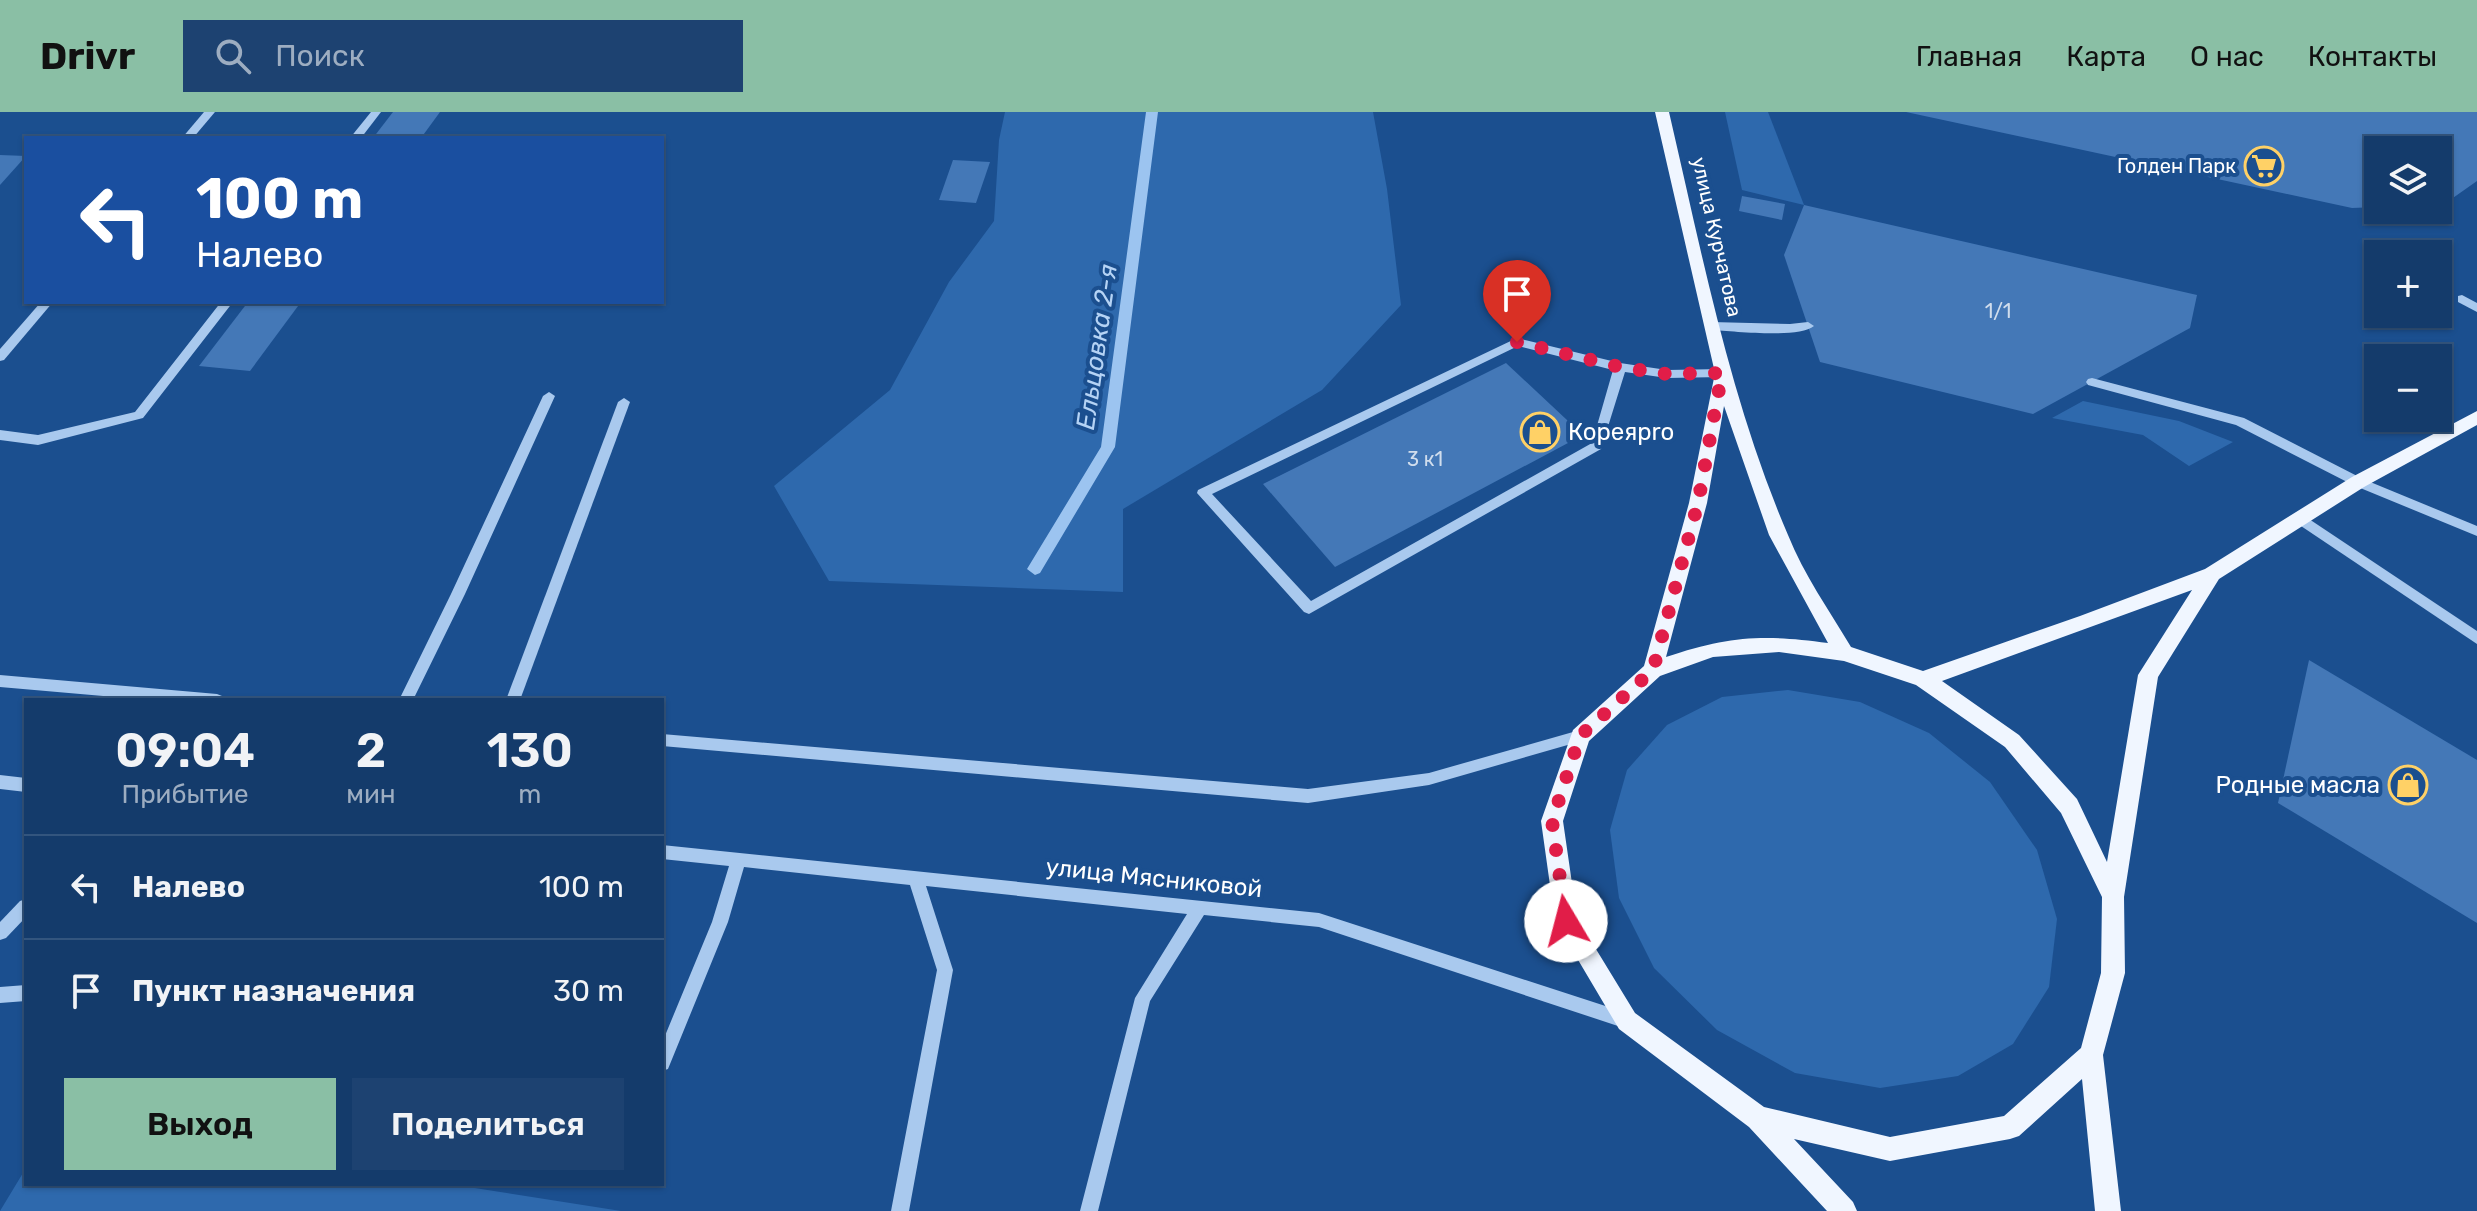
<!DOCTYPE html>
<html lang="ru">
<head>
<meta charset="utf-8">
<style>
  :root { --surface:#143b6b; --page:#1d4271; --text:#f1f3f6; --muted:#9dadc1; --line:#33557e; --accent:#8abfa5 }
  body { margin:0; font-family:Rubik,sans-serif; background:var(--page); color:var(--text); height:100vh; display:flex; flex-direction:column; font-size:30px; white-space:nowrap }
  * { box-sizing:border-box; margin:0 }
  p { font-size:26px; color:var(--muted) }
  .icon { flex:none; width:44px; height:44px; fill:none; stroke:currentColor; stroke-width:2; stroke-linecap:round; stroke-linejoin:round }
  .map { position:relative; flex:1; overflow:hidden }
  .sheet { position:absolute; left:24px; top:586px; width:640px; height:488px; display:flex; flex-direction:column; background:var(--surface); border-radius:0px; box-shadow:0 2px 6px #0004,0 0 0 2px var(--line) }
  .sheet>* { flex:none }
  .guide { position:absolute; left:24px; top:24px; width:640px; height:168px; border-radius:0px; box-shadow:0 2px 6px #0004,0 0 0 2px var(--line); background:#1a4fa0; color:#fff; overflow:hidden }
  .fabs { position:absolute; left:2364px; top:24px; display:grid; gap:16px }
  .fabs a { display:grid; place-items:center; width:88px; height:88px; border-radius:0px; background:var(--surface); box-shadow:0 2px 6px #0004,0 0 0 2px var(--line); font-size:40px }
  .pin { position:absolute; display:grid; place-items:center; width:68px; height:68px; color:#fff; margin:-82px -34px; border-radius:50% 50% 50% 0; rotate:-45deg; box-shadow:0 0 8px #0007 }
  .pin .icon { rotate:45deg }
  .me { position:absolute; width:88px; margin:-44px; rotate:352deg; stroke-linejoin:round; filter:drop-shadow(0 0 6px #0008) }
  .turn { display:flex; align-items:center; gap:28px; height:168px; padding:0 40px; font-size:36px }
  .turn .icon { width:104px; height:104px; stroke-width:2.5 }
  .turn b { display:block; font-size:56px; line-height:68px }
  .eta { display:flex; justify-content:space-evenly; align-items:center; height:136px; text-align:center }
  .eta b { font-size:48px; font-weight:600; line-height:56px }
  .action { display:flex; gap:16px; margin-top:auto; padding:16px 40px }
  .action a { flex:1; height:92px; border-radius:0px; background:var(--accent); color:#111; font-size:32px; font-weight:600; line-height:92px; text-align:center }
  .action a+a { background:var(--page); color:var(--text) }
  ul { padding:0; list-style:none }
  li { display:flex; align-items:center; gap:24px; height:104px; padding:0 40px; border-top:2px solid var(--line) }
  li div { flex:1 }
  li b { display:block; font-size:30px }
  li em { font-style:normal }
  header { display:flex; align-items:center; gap:48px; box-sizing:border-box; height:112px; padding:0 40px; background:var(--accent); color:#111 }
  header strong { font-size:38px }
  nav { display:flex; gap:44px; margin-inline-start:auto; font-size:28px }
  .search { width:560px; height:72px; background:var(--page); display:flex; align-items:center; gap:20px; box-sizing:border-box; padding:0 28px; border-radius:0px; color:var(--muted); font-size:30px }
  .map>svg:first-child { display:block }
</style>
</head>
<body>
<header>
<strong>Drivr</strong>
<div class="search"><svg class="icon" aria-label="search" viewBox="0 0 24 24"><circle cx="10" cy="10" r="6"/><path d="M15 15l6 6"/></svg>Поиск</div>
<nav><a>Главная</a><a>Карта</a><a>О нас</a><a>Контакты</a></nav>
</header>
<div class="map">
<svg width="2477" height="1099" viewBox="0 0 2477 1099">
  <rect width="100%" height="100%" fill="#1b4f8f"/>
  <g fill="#2e69ad">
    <path d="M1005 0H1373L1387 77 1401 193 1322 278 1123 397V480L829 469 774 374 890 278 949 170 994 109 999 28Z"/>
    <path d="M1725 0H1768L1804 93 1742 78Z"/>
    <path d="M2083 289 2179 309 2233 330 2189 354 2143 323 2052 306Z"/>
    <path d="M1788 578 1860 590 1929 621 1990 670 2037 738 2057 807 2049 875 2013 932 1958 964 1880 976 1795 961 1717 918 1654 856 1619 786 1610 718 1627 658 1667 613 1722 585Z"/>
    <path d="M26 1056V1072H449L621 1099H0Z"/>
  </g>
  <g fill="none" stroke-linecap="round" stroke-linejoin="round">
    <path fill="#9cc4f0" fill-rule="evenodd" d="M1146 0H1158L1115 335 1040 461 1035 463 1027 457 1101 335Z"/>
  </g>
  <g fill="#4478b7">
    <path d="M393 0H440L421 26H373Z"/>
    <path d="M1906 0H2477V69L2450 88 2438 90V38H2378V95L2352 96Z"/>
    <path d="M0 43 26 44 0 73Z"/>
    <path d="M953 48 990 50 976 91 939 88Z"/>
    <path d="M1742 84 1785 92 1782 108 1739 99Z"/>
    <path d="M1804 93 2197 183 2190 216 2033 302 1820 250 1784 143Z"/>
    <path d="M248 190H301L250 259 199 254Z"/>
    <path d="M1506 251 1583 323 1335 455 1263 372Z"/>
    <path d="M2309 548 2477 648V811L2278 691Z"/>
  </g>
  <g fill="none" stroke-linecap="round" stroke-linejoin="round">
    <g fill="#a9c9ee" fill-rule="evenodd">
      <path d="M204 0H215L193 26H182Z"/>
      <path d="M371 0H381L361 26H350Z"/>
      <path d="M2462 183 2477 191V200L2458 190V184Z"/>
      <path d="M41 190H53L4 248 0 249V237Z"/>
      <path d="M221 190H233L143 306 38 333 0 328V318L38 323 135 300Z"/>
      <path d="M1711 210 1790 212 1808 210 1814 214C1798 227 1734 219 1711 218L1705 214Z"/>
      <path d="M1517 226 1620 251 1667 258 1722 257 1728 261 1722 265 1667 266 1625 260 1601 337 1309 502 1304 500 1197 381 1198 378ZM1518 234 1613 258 1592 331 1311 489 1212 382Z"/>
      <path d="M2092 266 2244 306 2363 367 2477 414V424L2353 373 2236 313 2088 273 2086 270 2088 267Z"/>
      <path d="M549 280 555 284 465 482 413 588H399L451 482 543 284Z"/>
      <path d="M624 286 630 290 520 588H506L618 290Z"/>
      <path d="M2300 401 2477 519V532L2295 410 2293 406Z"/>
      <path d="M0 563 217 582 222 584 224 588H149L0 575Z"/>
      <path d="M1580 618 1585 620 1587 624 1585 628 1429 673 1308 691 662 634V622L1308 677 1429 661Z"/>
      <path d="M0 663 26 666V680L0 677Z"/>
      <path d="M662 733 1319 801 1627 901 1633 903 1635 909 1633 915 1627 917 1319 815 1204 803 1150 889 1098 1099H1080L1135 886 1187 802 926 774 953 858 909 1099H891L937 858 910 773 744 755 728 810 668 957 662 959V931L712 810 729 754 662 747Z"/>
      <path d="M26 787V805L6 826 0 828V810L20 789Z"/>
      <path d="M26 873V889L0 891V875Z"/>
    </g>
    <path fill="#f0f6ff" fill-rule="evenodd" d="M1655 0H1669C1702 142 1730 288 1788 423 1804 463 1829 498 1851 535L1923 559 2080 504 2205 457 2352 365 2477 299V313L2364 375 2219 467 2158 565 2124 785 2125 861 2103 943 2121 1099H2095L2082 967 2019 1024 2010 1027 1890 1049 1794 1027 1853 1090 1857 1099H1827L1749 1015 1619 917 1555 809 1541 709 1573 618 1644 554 1689 391 1715 261ZM1724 294 1769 423 1828 531C1763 522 1728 524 1666 545L1707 391ZM2192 478 2138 563 2107 750 2077 687 2019 623 1942 569ZM1779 540 1844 549 1916 573 2005 635 2061 701 2102 785 2101 861 2081 936 2004 1004 1890 1025 1764 995 1635 901 1577 806 1563 709 1589 629 1660 564 1713 545Z"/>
  </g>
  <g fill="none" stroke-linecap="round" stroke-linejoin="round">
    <path stroke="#e11d48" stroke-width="14" stroke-dasharray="0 25.2" d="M1517 230 1620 255 1667 262 1722 261 1698 391 1653 558 1580 624 1552 709 1566 809"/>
  </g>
  <defs>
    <g id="supermarket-ring" transform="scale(2)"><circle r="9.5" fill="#1b4f8f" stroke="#ffd166" stroke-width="1.5"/><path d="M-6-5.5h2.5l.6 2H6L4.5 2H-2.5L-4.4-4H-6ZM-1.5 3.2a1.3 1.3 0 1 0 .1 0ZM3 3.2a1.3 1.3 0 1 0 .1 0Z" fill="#ffd166"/></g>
    <g id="shop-ring" transform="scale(2)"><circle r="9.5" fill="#1b4f8f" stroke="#ffd166" stroke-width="1.5"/><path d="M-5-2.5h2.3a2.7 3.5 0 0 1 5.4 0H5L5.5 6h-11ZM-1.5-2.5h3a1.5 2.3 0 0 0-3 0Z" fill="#ffd166"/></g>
  </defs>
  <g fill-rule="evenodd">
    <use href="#supermarket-ring" x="2264" y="54"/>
    <use href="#shop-ring" x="1540" y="320"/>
    <use href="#shop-ring" x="2408" y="673"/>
  </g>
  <g text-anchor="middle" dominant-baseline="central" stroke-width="8" stroke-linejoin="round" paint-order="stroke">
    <g font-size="20" fill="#fff" stroke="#1b4f8f" text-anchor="end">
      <text x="2236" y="54">Голден Парк</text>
    </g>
    <g font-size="20" fill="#fff" stroke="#1b4f8f">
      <text transform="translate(1717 125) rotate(77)">улица Курчатова</text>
    </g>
    <g font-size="20" fill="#d0dded">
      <text x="1998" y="199">1/1</text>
      <text x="1425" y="347">3 к1</text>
    </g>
    <g font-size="24" fill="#fff" stroke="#1b4f8f" text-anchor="start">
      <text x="1568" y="320">Кореяpro</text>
      <text x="2380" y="673" text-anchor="end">Родные масла</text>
    </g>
    <g font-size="24" fill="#fff" stroke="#1b4f8f">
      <text transform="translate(1154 766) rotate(6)">улица Мясниковой</text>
    </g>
    <g font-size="26" font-style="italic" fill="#b5d3f5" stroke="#1b4f8f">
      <text transform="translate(1097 235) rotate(-82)">Ельцовка 2-я</text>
    </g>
  </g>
</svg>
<div class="fabs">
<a><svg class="icon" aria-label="layers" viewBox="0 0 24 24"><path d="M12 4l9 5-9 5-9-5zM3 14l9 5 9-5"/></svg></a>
<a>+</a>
<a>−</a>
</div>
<div class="pin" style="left:1517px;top:230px;background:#d93025"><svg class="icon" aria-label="arrive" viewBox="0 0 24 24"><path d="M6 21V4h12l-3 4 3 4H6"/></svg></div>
<svg class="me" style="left:1566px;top:809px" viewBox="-20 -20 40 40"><circle r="19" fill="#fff"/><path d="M0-13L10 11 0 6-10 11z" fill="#e11d48"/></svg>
<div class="guide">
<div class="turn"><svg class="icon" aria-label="left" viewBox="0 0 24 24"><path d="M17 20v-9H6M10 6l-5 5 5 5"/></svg><div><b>100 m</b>Налево</div></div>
</div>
<section class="sheet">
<div class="eta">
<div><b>09:04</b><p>Прибытие</p></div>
<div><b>2</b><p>мин</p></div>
<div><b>130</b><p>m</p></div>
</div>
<ul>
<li><svg class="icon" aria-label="left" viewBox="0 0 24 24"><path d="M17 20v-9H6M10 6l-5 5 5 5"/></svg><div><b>Налево</b></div><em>100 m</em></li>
<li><svg class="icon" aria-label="arrive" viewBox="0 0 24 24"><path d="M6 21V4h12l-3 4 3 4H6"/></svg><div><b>Пункт назначения</b></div><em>30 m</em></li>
</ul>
<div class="action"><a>Выход</a><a>Поделиться</a></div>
</section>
</div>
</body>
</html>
